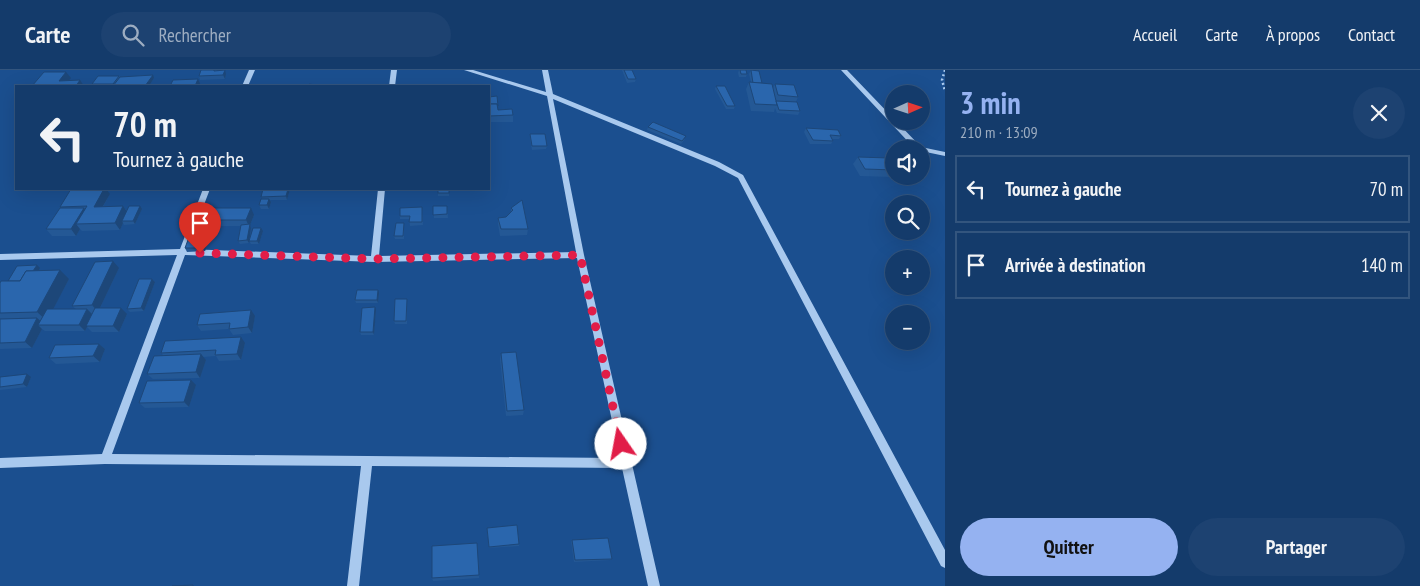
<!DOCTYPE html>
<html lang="fr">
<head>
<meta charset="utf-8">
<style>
  :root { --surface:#143b6b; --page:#1d4271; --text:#f1f3f6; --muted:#9dadc1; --line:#33557e; --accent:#95b2f1 }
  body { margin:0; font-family:"PT Sans Narrow",sans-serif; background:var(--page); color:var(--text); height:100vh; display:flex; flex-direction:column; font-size:19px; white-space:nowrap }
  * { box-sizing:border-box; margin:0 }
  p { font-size:16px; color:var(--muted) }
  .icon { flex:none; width:28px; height:28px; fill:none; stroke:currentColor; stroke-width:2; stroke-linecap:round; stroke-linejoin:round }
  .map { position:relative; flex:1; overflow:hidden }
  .details { display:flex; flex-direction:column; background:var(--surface); width:475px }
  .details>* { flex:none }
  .hud { position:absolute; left:15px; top:15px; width:475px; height:105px; border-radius:0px; box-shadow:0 5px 20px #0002,0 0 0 1px var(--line); background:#143b6b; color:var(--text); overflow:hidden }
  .needle { width:32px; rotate:87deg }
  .controls { position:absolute; left:885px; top:15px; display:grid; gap:10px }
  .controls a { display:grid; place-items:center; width:45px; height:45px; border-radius:50%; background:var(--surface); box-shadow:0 5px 20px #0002,0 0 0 1px var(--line); font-size:25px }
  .pin { position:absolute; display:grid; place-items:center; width:42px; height:42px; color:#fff; margin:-51px -21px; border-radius:50% 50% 50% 0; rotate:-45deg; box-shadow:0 0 5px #0007 }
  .pin .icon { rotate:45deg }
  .me { position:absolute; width:55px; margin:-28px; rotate:348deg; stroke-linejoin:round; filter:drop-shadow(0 0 4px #0008) }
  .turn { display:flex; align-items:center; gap:18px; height:105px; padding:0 15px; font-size:22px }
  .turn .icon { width:65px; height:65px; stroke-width:2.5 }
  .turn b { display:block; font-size:35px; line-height:42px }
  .round { display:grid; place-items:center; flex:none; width:52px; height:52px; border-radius:26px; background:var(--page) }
  .head { display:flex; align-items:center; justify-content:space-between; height:85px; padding:0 15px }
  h1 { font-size:30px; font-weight:600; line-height:38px; color:var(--accent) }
  .cta { display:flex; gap:10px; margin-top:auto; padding:10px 15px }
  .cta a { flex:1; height:58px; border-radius:30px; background:var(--accent); color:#111; font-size:20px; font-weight:600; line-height:58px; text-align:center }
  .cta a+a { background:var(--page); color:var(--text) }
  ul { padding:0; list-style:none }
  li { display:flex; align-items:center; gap:15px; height:68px; margin:0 10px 8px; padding:0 5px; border:2px solid var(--line); border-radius:0px }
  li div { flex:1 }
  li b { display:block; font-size:19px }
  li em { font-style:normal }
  header { display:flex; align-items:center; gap:30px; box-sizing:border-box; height:70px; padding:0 25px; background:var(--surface); border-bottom:1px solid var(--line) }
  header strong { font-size:24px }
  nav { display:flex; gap:28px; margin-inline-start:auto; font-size:18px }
  .search { width:350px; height:45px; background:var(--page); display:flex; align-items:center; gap:12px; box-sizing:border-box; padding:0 18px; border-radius:28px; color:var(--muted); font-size:19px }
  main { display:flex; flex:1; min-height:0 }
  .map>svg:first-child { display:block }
</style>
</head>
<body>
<header>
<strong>Carte</strong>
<div class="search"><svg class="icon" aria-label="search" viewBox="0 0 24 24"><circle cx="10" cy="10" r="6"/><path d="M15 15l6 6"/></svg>Rechercher</div>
<nav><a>Accueil</a><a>Carte</a><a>À propos</a><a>Contact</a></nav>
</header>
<main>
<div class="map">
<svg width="945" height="516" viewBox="0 0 945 516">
  <rect width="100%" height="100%" fill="#1b4f8f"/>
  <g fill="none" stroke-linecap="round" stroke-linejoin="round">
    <path stroke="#a9c9ee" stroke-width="2.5" stroke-dasharray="2 2.5" stroke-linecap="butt" d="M945 0 942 10 945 21"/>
    <g fill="#a9c9ee" fill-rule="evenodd">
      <path d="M249 0H255L248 16H242Z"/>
      <path d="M391 0H397L395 16H389Z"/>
      <path d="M464 0H473L546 22 542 0H548L553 24 719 92 743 105 945 480V498L941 496 738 108 715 96 553 29 584 185 660 516H648L622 398 372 396 359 516H347L361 396 105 394 0 398V388L102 384 177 185 0 190V184L180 179 203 119H210L187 179 371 186 378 119H385L379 186 576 182 547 26ZM185 185 375 192 577 188 620 388 112 384Z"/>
      <path d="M841 0H847L894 49V51H896L921 77 945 82V86L921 81V79H915Z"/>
    </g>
  </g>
  <g fill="#245895">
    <path d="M201 0H217V1L226 4 225 9 200 10 199 6Z"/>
    <path d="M622 0H632L636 9 635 12 627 13Z"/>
    <path d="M739 0H746L747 4 746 7H739L738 3Z"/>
    <path d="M751 0 762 13 773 18 775 14 798 27 796 32 800 41 798 45 777 43 775 38 774 42 751 41 746 19 749 12H751L749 4Z"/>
    <path d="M119 6 120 7 154 8 149 16H93L92 14Z"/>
    <path d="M716 16 735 36 734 39H726L715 19Z"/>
    <path d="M489 27 498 36V40L513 45V52H489Z"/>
    <path d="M648 57 685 69 681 74 647 60Z"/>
    <path d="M806 58 841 66 839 69H832L833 71 831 74H810L804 62Z"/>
    <path d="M530 64 547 76 546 79 532 80 530 68Z"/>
    <path d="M858 87 894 96V104L891 107 860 106 853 94Z"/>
    <path d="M290 119 287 130H270L271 132 269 139H261L259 135 262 129 261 127Z"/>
    <path d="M449 119V126H438V123Z"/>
    <path d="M110 124 103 137 123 136 127 141 142 139 135 154 124 155 123 153 120 160 82 161 80 159 76 166H52L46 159 61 138 60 137Z"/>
    <path d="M433 136H447L448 148H434Z"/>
    <path d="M422 137 423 155 410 156 409 149H400V146Z"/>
    <path d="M511 138 528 159 527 165 500 166 498 154V148L506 147 511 142Z"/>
    <path d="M254 145 250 155 251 158 250 169 263 161 259 174H251L249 171V173L240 174 238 171 241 156H201L197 150Z"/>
    <path d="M404 153V169H395L394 166Z"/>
    <path d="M211 162 205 181 187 182 185 178Z"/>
    <path d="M40 198 38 201 69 209 53 239H76L72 236 119 198 100 238 127 244 119 262H92L87 257 85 261H45L42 259 32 278 0 279V213L8 211Z"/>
    <path d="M152 209 155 212 144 241 130 242 127 239Z"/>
    <path d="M379 223 378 233H356L355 230Z"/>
    <path d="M407 229V254H395L394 251Z"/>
    <path d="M376 240 374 265H361L360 262Z"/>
    <path d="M255 246 252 263 233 265 229 259 201 261 197 255Z"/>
    <path d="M245 273 241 290 219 291 216 286 203 287 206 290 200 308 153 309 147 304 163 285 161 283Z"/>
    <path d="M99 274 105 279 100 292 56 294 49 288Z"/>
    <path d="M501 283 524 340 523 345 506 346 500 289Z"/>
    <path d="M0 307H31L27 317 0 320Z"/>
    <path d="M196 315 189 337 145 338 139 333Z"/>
    <path d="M487 460 519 474V476L489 478Z"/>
    <path d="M572 470 612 489 610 490 574 492 571 471Z"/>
    <path d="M479 505V508L433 511 432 508Z"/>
  </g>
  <g fill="#1d4779">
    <path d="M225 0 226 4 225 9 223 5Z"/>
    <path d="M66 2 71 8 64 16 59 11Z"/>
    <path d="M153 5 154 8 149 16H145Z"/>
    <path d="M198 9 201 16H195Z"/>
    <path d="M80 10 84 16H76Z"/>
    <path d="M104 119H106L110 124 99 143 94 137Z"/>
    <path d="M288 119H290L287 130 286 126Z"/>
    <path d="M269 129 271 132 269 139 267 135Z"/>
    <path d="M123 136 128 143 122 151 123 153 120 160 115 153Z"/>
    <path d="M140 136 142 139 135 154 133 151Z"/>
    <path d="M84 138 89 144 76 154 80 159 76 166 71 159Z"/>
    <path d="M251 138 254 145 250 155 251 158 249 173 247 170 249 156 246 150Z"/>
    <path d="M261 158 263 161 259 174 257 171Z"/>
    <path d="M209 159 211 162 205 181 203 178Z"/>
    <path d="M113 191 119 198 98 242 92 235Z"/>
    <path d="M37 195 40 198 31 214 28 211Z"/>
    <path d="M60 200 69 209 47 251 37 242Z"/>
    <path d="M152 209 155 212 144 241 141 238Z"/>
    <path d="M378 220 379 223 378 233 377 230Z"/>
    <path d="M375 237 376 240 374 265 373 262Z"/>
    <path d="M121 238 127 244 119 262 113 256Z"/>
    <path d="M87 239 93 245 85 261 79 255Z"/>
    <path d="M251 240 255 246 252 263 248 257Z"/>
    <path d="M37 248 44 254 38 255 42 259 32 278 25 272Z"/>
    <path d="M241 267 245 273 241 290 237 284Z"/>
    <path d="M99 274 105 279 100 292 93 286Z"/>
    <path d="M201 284 206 290 200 308 196 302Z"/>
    <path d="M27 304 31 307 27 317 23 314Z"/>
    <path d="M191 310 196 315 189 337 184 332Z"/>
  </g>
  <g fill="#2a66ad" stroke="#1d4779">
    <path d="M201 0H214V1L225 0 223 5 199 6Z"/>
    <path d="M624 0H632L636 9H628Z"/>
    <path d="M740 0H746L747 4H741Z"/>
    <path d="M751 0 759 1 762 13H753Z"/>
    <path d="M44 2H66L59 11 80 10 76 16H32Z"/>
    <path d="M153 5 145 16H113L120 7Z"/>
    <path d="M98 6H119L113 14H92Z"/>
    <path d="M198 9 195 16H170L173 10Z"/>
    <path d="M749 12 772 14 777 35 755 34Z"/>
    <path d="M309 14 324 16H308Z"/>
    <path d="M775 14 794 15 798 27 778 25Z"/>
    <path d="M716 16H725L735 36H727Z"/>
    <path d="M497 26 498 36 497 34H489V27Z"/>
    <path d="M776 31 797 32 800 41 779 40Z"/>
    <path d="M489 34H497L498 40 512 39 513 45 489 46Z"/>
    <path d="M653 52 686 66 682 71 648 57Z"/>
    <path d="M806 58 838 60 841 66 830 65 833 71 813 70Z"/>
    <path d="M530 64H545L547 76H532Z"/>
    <path d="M858 87 889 88 894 96V100L865 99Z"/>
    <path d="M71 119H104L94 137 123 136 115 153 76 154 87 136 60 137Z"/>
    <path d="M263 119H288L286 126 261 127Z"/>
    <rect x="438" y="119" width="11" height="4"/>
    <path d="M261 129H269L267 135H259Z"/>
    <path d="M522 130 528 159H501L498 148 506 147 513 140 511 138Z"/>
    <path d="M129 136H140L133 151H122Z"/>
    <path d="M433 136H447V144L433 145Z"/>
    <path d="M422 137V152H409L410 146H400V138Z"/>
    <path d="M60 138H84L71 159H46Z"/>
    <path d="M202 138H251L246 150H197Z"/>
    <path d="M396 153H404L403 166H394Z"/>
    <path d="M250 154 247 170 238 171 241 155Z"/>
    <path d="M253 158H261L257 171H249Z"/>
    <path d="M192 159H209L203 178H185Z"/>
    <path d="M113 191 92 235 72 236 95 192Z"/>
    <path d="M37 195 33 201H26L20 211H8L17 196Z"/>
    <path d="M60 200 37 242 0 243V213L1 211H20L26 201Z"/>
    <path d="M139 209H152L141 238 127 239Z"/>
    <path d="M357 220H378L377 230H355Z"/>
    <path d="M395 229H407L406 251H394Z"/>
    <path d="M375 237 373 262H360L362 238Z"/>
    <path d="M95 238H121L113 256H86Z"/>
    <path d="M47 239H87L79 255H38Z"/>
    <path d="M251 240 248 257 229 259 230 253 197 255 200 244Z"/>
    <path d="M37 248 25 272 0 273V249Z"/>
    <path d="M241 267 237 284 215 285 216 280 161 283 165 271Z"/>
    <path d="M99 274 93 286 49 288 55 275Z"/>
    <path d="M516 282 524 340 507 341 501 283Z"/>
    <path d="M201 284 196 302 147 304 154 286Z"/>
    <path d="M27 304 23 314 0 317V307Z"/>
    <path d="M191 310 184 332 139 333 147 311Z"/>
    <path d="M517 455 519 474 489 477 487 458Z"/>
    <path d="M608 468 612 489 575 490 572 470Z"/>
    <path d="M477 473 479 505 432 508V476Z"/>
    <path d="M193 515V516H172Z"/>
  </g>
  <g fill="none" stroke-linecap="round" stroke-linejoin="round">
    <path stroke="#e11d48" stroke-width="9" stroke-dasharray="0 16.2" d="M200 183 375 189 580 185 621 374"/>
  </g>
</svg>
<div class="controls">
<a><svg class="needle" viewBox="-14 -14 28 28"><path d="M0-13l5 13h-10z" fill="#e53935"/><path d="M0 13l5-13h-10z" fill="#9dadc1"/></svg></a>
<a><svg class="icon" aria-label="sound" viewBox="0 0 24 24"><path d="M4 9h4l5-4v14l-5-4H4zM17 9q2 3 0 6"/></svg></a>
<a><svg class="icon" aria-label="search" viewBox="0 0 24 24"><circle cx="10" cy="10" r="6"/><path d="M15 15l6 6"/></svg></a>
<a>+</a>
<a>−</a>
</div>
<div class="pin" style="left:200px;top:183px;background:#d93025"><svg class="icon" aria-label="arrive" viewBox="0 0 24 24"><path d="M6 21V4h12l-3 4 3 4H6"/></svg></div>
<svg class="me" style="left:621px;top:374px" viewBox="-20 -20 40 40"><circle r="19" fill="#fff"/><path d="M0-13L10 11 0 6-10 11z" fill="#e11d48"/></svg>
<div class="hud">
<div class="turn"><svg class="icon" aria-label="left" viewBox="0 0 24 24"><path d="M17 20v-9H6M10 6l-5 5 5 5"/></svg><div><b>70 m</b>Tournez à gauche</div></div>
</div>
</div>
<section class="details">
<div class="head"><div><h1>3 min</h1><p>210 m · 13:09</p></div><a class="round"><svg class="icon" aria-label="close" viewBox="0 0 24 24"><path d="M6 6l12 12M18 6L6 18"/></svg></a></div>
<ul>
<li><svg class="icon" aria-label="left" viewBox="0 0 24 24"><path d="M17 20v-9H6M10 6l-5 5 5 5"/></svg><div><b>Tournez à gauche</b></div><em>70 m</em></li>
<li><svg class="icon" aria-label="arrive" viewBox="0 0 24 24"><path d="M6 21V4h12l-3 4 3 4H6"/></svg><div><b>Arrivée à destination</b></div><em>140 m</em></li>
</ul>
<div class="cta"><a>Quitter</a><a>Partager</a></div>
</section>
</main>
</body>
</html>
